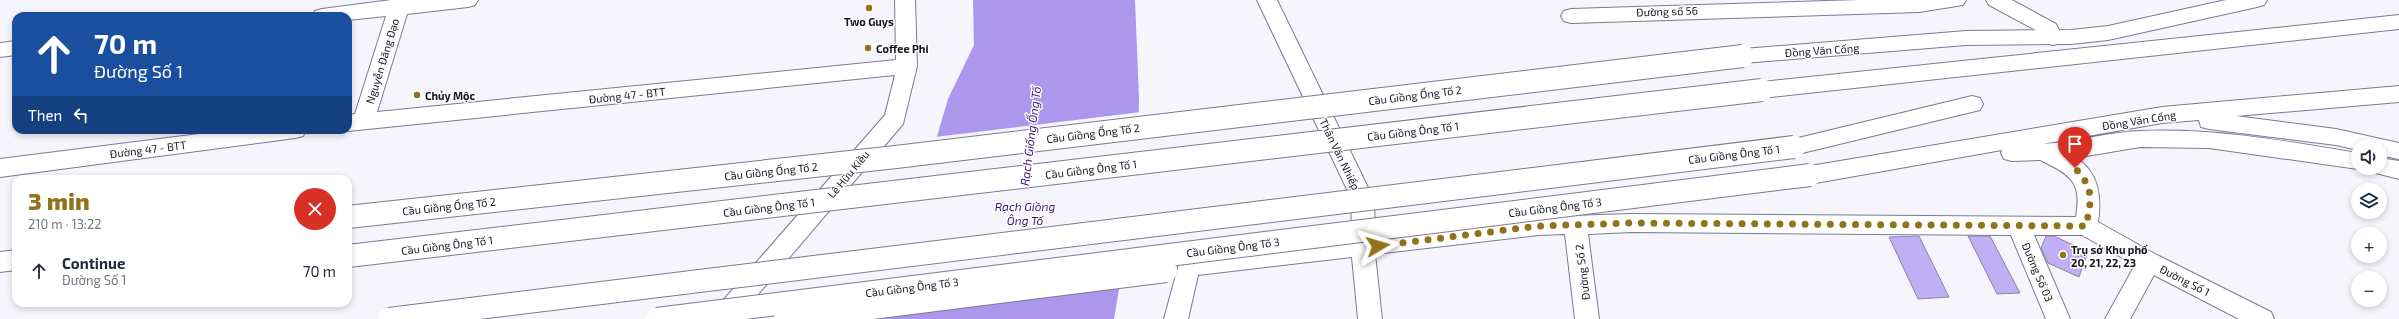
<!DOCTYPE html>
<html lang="en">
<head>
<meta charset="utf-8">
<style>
  :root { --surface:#fff; --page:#f2f2f3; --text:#1f2937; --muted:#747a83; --accent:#92731a }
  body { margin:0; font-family:"Exo 2",sans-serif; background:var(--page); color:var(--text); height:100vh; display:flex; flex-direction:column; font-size:15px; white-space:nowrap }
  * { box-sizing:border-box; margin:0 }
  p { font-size:13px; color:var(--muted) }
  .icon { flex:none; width:22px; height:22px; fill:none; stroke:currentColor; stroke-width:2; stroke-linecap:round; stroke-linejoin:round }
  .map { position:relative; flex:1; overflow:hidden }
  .side { position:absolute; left:12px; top:175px; width:340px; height:132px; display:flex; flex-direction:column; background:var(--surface); border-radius:12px; box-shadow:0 2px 6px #0003 }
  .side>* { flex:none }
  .banner { position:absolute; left:12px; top:12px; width:340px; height:122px; border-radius:12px; box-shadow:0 2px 6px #0003; background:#1a4fa0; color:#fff; overflow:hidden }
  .tools { position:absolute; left:2351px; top:139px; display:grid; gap:8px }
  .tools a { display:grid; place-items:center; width:36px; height:36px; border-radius:50%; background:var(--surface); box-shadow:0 2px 6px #0003; font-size:20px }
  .pin { position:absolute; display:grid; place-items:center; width:34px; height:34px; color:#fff; margin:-41px -17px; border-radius:50% 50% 50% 0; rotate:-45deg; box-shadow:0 0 4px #0007 }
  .pin .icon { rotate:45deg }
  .me { position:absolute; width:44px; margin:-22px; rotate:83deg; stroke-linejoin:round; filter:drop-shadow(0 0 3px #0008) }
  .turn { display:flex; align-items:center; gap:14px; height:84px; padding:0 16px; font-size:18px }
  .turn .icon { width:52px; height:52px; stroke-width:2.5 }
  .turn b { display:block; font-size:28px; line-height:34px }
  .then { display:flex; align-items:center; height:38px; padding:0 16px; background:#0003; gap:8px; font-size:15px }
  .round { display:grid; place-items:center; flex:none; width:42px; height:42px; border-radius:21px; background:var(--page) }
  .head { display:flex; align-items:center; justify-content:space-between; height:68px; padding:0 16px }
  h1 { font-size:24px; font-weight:800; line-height:30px; color:var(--accent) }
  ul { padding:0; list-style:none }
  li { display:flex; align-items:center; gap:12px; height:56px; padding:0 16px }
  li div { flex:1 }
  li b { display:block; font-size:15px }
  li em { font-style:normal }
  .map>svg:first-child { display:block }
</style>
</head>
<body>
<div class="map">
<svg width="2399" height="319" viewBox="0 0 2399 319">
  <rect width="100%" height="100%" fill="#f6f5fc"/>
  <path fill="#ab97ec" d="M973 0H1135L1139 99 1137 183 1114 319H883L948 99 974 45Z"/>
  <path fill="#f6f5fc" d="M1141 112 1139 183 1121 287 882 316 935 137Z"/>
  <g fill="#bfb0f5" stroke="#8b85a4">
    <path d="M1919 236 1949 297 1918 299 1889 237Z"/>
    <path d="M1968 236H1990L2020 293 1997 294Z"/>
    <path d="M2046 236H2054L2088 252 2079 277 2048 263 2041 248Z"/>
  </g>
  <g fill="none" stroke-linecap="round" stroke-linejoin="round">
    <g stroke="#7e7896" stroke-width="2">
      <g id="minor">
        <path d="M391 0H478L475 5 468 7 407 14 377 112 896 60 895 0H915L917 66 903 124 737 319H710L713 312 885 115 895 75 348 131 345 130H348V115L355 114 386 16 348 20V16H312L315 11 322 9Z"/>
        <path d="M1257 0H1277L1374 200 1375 236 1538 217 1632 214 2076 217C2081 187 2075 177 2048 164 2041 160 2035 159 2031 151L2034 145 2042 143C2086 156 2105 175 2098 222L2157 255 2271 312 2274 319H2239L2154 275 2130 319H2105L2135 265 2082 235H2034L2070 319H2046L2011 235 1632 232 1588 234 1599 319H1575L1565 234 1538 235 1375 254 1382 319H1358L1352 257 1198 275 1188 319H1164L1180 260 1188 257 1351 238 1352 200Z"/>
        <path d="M1859 0H1966L1963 5 1919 12 1571 23 1564 21 1561 16 1564 11 1571 9Z"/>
        <path d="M1986 0H2012L2056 24 2063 38 2060 43 2053 45 2046 43 2041 33 1989 5Z"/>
        <path d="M16 41V55L0 57V43Z"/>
        <path d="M231 130H306L303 136 295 138 0 177V159Z"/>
      </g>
    </g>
    <g stroke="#7e7896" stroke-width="2">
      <g id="major">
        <path d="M2226 0H2267L2264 5 2257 7 2108 40 2071 44 1966 45 1743 63 1736 61 1733 56 1736 51 1743 49 1966 31 2071 30 2108 26Z"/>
        <path d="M2399 15V29L1762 98 1755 95 1751 90 1755 85 1762 82Z"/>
        <path d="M2399 86V102L2236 116 2336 129 2399 143V159L2380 155V146H2358V150L2336 145 2209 129 2201 127 2199 120 2162 123 2042 144C2076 142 2108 132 2141 131 2214 128 2286 141 2358 153V168H2363L2358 169 2209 148 2140 147 2069 159 2012 161 2004 159 2001 153 2002 150 1810 184 1802 181 1799 175 1802 169 1810 166 2162 107Z"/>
        <path d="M1972 96 1980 98 1983 104 1980 110 1794 155 1786 153 1783 147 1786 141 1794 139Z"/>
        <path d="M2380 158 2399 161V179L2372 172 2370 168H2380Z"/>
        <path d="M16 250V270L0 272V252Z"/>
      </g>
    </g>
    <use href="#minor" fill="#fff" fill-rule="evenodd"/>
    <use href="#major" fill="#fff" fill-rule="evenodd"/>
    <g stroke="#7e7896" stroke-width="24" stroke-linecap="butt">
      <g id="major-bridge">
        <path d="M348 217 896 157 1743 56"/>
        <path d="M348 256 1762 90"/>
        <path d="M389 319 1794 147"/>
        <path d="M657 319 1810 175"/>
        <path d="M785 319 1166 271"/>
      </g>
    </g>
    <use href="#major-bridge" stroke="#fff" stroke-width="22"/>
  </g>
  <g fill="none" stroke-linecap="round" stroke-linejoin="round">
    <path stroke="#92731a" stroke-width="7" stroke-dasharray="0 12.6" d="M1378 246 1538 226 1632 223 2086 226C2091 201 2095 189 2075 168"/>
  </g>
  <g fill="#92731a" stroke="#fff" stroke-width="1.5">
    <circle cx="869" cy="8" r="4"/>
    <circle cx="868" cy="48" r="4"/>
    <circle cx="417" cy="95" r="4"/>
    <circle cx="2063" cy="255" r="4"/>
  </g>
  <g text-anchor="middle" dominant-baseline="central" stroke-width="3" stroke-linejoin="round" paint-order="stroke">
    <g font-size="11" fill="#171521" stroke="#fff">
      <text transform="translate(1667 11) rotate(-2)">Đường số 56</text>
      <text transform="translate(1822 50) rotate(-4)">Đồng Văn Cống</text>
      <text transform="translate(382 61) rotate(-73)">Nguyễn Đăng Đạo</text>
      <text transform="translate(627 95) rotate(-6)">Đường 47 - BTT</text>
      <text transform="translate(1415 95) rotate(-7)">Cầu Giồng Ống Tố 2</text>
      <text transform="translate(2139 120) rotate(-9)">Đồng Văn Cống</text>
      <text transform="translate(1413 131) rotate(-7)">Cầu Giồng Ông Tố 1</text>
      <text transform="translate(1093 133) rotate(-7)">Cầu Giồng Ống Tố 2</text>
      <text transform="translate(148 149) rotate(-7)">Đường 47 - BTT</text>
      <text transform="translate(1340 154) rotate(64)">Thân Văn Nhiếp</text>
      <text transform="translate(1734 154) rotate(-7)">Cầu Giồng Ông Tố 1</text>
      <text transform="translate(1091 169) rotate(-7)">Cầu Giồng Ông Tố 1</text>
      <text transform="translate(771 171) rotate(-6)">Cầu Giồng Ống Tố 2</text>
      <text transform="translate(848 174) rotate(-50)">Lê Hữu Kiều</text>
      <text transform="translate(449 206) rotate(-6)">Cầu Giồng Ống Tố 2</text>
      <text transform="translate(769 207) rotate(-7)">Cầu Giồng Ông Tố 1</text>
      <text transform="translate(1555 207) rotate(-7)">Cầu Giồng Ông Tố 3</text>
      <text transform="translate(447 245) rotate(-7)">Cầu Giồng Ông Tố 1</text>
      <text transform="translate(1233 247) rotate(-7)">Cầu Giồng Ông Tố 3</text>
      <text transform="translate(1582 272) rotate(-97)">Đường Số 2</text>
      <text transform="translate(2038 272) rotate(67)">Đường Số 03</text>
      <text transform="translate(2185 280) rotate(27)">Đường Số 1</text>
      <text transform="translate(912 287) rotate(-7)">Cầu Giồng Ông Tố 3</text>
    </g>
    <g font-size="11" font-weight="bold" fill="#171521" stroke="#fff" text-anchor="start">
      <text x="869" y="21" text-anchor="middle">Two Guys</text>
      <text x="876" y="48">Coffee Phi</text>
      <text x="425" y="95">Chủy Mộc</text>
      <text x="2071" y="249">Trụ sở Khu phố<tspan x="2071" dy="13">20, 21, 22, 23</tspan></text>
    </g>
    <g font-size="12" font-style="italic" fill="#3b1476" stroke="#fff">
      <text transform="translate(1030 136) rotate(-83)">Rạch Giống Ống Tố</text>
      <text x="1025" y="206">Rạch Giồng<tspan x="1025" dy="14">Ông Tố</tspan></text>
    </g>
  </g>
</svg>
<div class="tools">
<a><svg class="icon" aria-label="sound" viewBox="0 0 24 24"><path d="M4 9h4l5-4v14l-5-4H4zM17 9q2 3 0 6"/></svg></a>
<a><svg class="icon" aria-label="layers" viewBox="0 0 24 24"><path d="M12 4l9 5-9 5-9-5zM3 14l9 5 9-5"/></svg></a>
<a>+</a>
<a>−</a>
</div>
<div class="pin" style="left:2075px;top:168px;background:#d93025"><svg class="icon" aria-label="arrive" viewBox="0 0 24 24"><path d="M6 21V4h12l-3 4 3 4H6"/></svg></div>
<svg class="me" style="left:1378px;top:246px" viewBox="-20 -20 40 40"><path d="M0-17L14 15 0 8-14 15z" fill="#92731a" stroke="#fff" stroke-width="4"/></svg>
<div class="banner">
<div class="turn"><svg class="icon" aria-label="ahead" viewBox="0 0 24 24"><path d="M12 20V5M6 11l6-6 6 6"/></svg><div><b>70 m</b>Đường Số 1</div></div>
<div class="then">Then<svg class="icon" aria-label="left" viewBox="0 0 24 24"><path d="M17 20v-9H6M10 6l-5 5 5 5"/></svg></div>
</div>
<section class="side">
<div class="head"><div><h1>3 min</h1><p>210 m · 13:22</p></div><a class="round" style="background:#d93025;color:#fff"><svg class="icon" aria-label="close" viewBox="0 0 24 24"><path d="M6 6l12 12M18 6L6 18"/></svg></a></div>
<ul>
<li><svg class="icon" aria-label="ahead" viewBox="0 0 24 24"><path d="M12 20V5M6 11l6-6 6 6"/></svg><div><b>Continue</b><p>Đường Số 1</p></div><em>70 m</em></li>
</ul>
</section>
</div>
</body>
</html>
